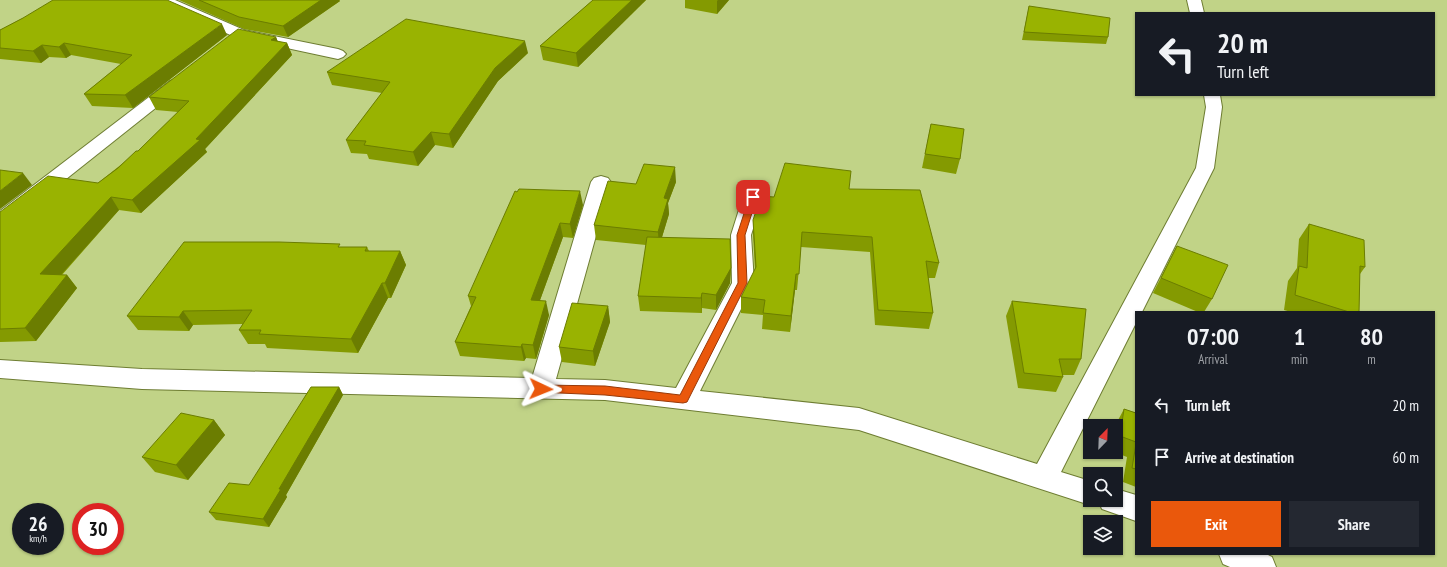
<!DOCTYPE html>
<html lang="en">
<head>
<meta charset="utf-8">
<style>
  :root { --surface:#171b24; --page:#242831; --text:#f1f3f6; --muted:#9ea1a6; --accent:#ea580c }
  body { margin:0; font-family:"PT Sans Narrow",sans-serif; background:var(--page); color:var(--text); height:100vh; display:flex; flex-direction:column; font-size:15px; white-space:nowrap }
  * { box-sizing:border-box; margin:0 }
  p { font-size:13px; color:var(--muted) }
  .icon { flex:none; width:22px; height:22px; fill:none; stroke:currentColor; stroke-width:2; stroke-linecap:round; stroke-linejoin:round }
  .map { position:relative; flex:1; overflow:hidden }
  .drawer { position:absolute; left:1135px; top:311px; width:300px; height:244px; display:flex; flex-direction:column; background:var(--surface); border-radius:0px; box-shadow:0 1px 3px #0004 }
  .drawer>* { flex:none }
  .guide { position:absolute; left:1135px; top:12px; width:300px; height:84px; border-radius:0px; box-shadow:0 1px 3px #0004; background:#171b24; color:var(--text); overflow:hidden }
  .needle { width:26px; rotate:23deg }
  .fabs { position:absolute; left:1083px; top:419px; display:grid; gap:8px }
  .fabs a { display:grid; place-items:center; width:40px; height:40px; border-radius:0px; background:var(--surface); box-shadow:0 1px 3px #0004; font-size:20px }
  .speed { position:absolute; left:12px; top:503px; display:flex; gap:8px; font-size:20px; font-weight:700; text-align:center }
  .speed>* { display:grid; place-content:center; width:52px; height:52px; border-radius:50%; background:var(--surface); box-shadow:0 1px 3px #0004; line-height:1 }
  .speed small { font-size:10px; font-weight:400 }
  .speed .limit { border:6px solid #d22; background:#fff; color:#111 }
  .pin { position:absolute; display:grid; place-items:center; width:34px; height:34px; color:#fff; margin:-17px; border-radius:8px; box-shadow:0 2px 6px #0006 }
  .me { position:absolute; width:44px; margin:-22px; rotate:92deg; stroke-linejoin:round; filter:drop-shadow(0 0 3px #0008) }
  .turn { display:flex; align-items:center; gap:14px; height:84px; padding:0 16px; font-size:18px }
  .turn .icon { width:52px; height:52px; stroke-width:2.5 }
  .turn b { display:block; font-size:28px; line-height:34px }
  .eta { display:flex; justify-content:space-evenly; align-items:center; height:68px; text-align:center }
  .eta b { font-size:24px; font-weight:700; line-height:28px }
  .action { display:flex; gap:8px; margin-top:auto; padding:8px 16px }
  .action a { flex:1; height:46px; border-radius:0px; background:var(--accent); color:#fff; font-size:16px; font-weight:700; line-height:46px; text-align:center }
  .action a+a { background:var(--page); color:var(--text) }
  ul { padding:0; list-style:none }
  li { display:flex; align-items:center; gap:12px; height:52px; padding:0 16px }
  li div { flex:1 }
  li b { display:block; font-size:15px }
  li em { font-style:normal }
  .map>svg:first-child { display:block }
</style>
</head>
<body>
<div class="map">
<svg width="1447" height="567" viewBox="0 0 1447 567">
  <rect width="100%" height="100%" fill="#c1d387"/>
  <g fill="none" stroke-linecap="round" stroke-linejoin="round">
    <g stroke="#6e7d32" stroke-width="2">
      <g id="minor">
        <path d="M156 0H175L244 30 338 49 343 51 346 54 343 57 338 59 235 37 158 3Z"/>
        <path d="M1187 0H1201L1204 13H1190Z"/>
        <path d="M176 79 182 81 184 84 182 87 7 226 0 227V211L170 81Z"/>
        <path d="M1204 95H1220L1222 107 1214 168 1142 312H1136V323L1061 472 1090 481V500H1116V489L1136 495V521L1102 509 1099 502 1090 505 859 430 605 400 142 389 0 378V360L142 369 532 378 591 182 594 178 601 176 608 178 611 182 556 379 605 380 676 388 732 283 731 235 743 197 746 193 753 191 760 193 763 197 751 235 754 283 700 391 859 408 1037 464 1196 168 1206 107Z"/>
        <path d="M1219 554H1266L1272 557 1276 567H1230L1223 564Z"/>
      </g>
    </g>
    <use href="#minor" fill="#fff" fill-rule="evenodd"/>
  </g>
  <g fill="#849a01">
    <path d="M179 0H339L340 1 288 37 244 29Z"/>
    <path d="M593 0H646L578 67 543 60 540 46Z"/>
    <path d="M685 0H729L717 14 685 8Z"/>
    <path d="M1029 6 1108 37 1106 44 1022 40Z"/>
    <path d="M23 18 227 35 133 108 92 106 84 94 121 64 71 55 66 58 49 57 41 63 0 59V30Z"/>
    <path d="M276 37 278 42 287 43 292 55 205 149 207 152 141 213 119 210 62 275H67L77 288 36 341 0 342V212L98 183 138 151 178 112 156 110 149 97Z"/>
    <path d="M528 53 498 81 453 148 435 145 418 166 369 159 367 154 351 153 346 140 382 93 332 85 327 72Z"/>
    <path d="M931 124 960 159 956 174 922 168Z"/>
    <path d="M676 182 668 203 669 214 662 237 731 268 730 283 716 310 702 308V313L640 311 638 296 646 245 596 240 594 225 636 184Z"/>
    <path d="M849 189 939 263 935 278H928L933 313 929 329 875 325 870 252 801 247 797 290H795L790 332 762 329 763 315 741 313V297L755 270 753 235V220Z"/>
    <path d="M583 205 573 238 563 237 540 300 549 315 536 359 526 358 524 361 460 356 455 342 471 306 468 296Z"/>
    <path d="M1309 224 1365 267 1360 274 1359 312H1291L1284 310 1288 281 1297 268 1299 239Z"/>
    <path d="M1177 246 1212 299 1204 312H1198L1153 293Z"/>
    <path d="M341 247H367L369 251H400L406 265 391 298H388L358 353 267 348 265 344H248L239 330 243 324 193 325 189 331 138 330 127 316Z"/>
    <path d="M1012 301 1081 359 1074 375H1062L1063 377 1056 392 1018 388 1006 316Z"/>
    <path d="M608 306 610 322 595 366 562 362 559 347Z"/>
    <path d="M339 387 343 395 286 495 287 497 269 527 216 520 209 512 249 485Z"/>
    <path d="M1124 409 1136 413V487L1123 482 1127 457 1114 452H1116V424Z"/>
    <path d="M214 420 225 435 188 480 155 472 142 457Z"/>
  </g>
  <g fill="#6b7d01">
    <path d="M321 0H339L340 1 288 37 283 26Z"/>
    <path d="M632 0H646L578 67 576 53Z"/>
    <path d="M718 0H729L717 14V1Z"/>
    <path d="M222 24 227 35 133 108 125 95Z"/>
    <path d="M276 37 280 48 271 40Z"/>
    <path d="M525 41 528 53 498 81 453 148 449 134 495 68Z"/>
    <path d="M64 43 71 55 66 58 59 47Z"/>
    <path d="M287 43 292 55 205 149 207 152 141 213 132 200 196 139Z"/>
    <path d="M42 45 49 57 41 63 33 51Z"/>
    <path d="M431 132 435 145 418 166 413 152Z"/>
    <path d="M675 167 676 182 668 203 669 214 659 247 658 232 664 198Z"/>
    <path d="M23 173 32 185 0 209V191Z"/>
    <path d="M580 191 583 205 573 238 570 224Z"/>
    <path d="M111 197 119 210 50 287 40 274Z"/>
    <path d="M560 223 563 237 535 314 531 300Z"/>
    <path d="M400 251 406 265 391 298 385 283Z"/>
    <path d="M731 268 730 283 716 310V295Z"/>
    <path d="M796 274 795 290 790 332 791 316Z"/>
    <path d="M67 275 77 288 36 341 25 328Z"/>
    <path d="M382 283 388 298 358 353 351 339Z"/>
    <path d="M702 293V313L701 298Z"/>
    <path d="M546 301 549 315 536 359 533 345Z"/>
    <path d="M608 306 610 322 595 366 593 351Z"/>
    <path d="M183 311 193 325 189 331 179 317Z"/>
    <path d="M522 344 526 358 524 361 521 347Z"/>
    <path d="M339 387 343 395 286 495 287 497 269 527 263 519 279 489Z"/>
    <path d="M214 420 225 435 188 480 176 465Z"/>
  </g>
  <g fill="#99b301" stroke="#6b7d01">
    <path d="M53 0H167L222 24 125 95 84 94 132 55 64 43 59 47 42 45 33 51 0 48V30L23 18Z"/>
    <path d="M199 0H321L283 26 239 17Z"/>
    <path d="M593 0H632L576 53 540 46Z"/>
    <path d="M1029 6 1110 18 1108 37 1024 32Z"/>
    <path d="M406 19 525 41 495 68 449 134 431 132 413 152 364 145 366 141 346 140 390 82 327 72Z"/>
    <path d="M238 29 276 37 271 40 287 43 196 139 200 140 132 200 111 197 40 274 67 275 25 328 0 329V212L48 176 98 183 118 168 136 151H138L189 101 149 97Z"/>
    <path d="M931 124 964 129 960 159 925 154Z"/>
    <path d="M785 163 851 171 849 189 920 190 939 263 926 261 933 313 878 310 872 237 802 232 799 274H796L791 316 763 313 765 300 741 297 756 267 753 220 761 196 774 197Z"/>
    <path d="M644 164 675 167 664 198 668 199 658 232 594 225 608 181 636 184Z"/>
    <path d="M0 170 23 173 0 191Z"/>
    <path d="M519 189 580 191 570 224 560 223 531 300 546 301 533 345 522 344 521 347 455 342 476 297 468 296 515 191 517 192Z"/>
    <path d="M1309 224 1364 240 1365 267 1360 266 1359 312H1349L1295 295 1299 266 1307 268Z"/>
    <path d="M647 237 730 239 731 268 716 295 702 293 701 298 638 296Z"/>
    <path d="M184 242H279L340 244 338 247H367L365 251H400L385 283H382L351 339 259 334 261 330H239L252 310 183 311 179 317 127 316Z"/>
    <path d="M1177 246 1228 265 1212 299 1161 278Z"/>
    <path d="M1012 301 1086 309 1081 359H1059L1063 377 1024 373Z"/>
    <path d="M572 303 608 306 593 351 559 347Z"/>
    <path d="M311 387H339L279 489H281L263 519 209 512 229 483 249 485Z"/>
    <path d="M1124 409 1136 413V442L1120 436Z"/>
    <path d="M181 413 214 420 176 465 142 457Z"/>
    <path d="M1136 444V469L1132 468Z"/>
  </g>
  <path fill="#ea580c" stroke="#983908" d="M750 195H755L757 197 745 235 747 283 687 402 683 403 605 395 537 392 536 389 537 386 541 385 605 386 680 395 738 283 737 235Z"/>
</svg>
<div class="fabs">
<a><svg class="needle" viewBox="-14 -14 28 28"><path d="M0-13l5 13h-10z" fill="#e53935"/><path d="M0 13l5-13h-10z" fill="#9ea1a6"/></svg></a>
<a><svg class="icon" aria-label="search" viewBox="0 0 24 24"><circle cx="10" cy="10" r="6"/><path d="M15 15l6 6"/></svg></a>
<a><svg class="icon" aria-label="layers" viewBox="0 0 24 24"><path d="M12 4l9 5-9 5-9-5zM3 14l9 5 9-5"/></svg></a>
</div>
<div class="speed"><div>26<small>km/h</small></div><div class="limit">30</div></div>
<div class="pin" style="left:753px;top:197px;background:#d93025"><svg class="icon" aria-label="arrive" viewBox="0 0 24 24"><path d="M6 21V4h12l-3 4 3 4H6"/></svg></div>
<svg class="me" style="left:541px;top:389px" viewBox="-20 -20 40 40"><path d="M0-17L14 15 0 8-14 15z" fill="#ea580c" stroke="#fff" stroke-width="4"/></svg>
<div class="guide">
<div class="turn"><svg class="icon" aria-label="left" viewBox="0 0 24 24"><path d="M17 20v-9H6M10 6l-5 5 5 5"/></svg><div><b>20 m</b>Turn left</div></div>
</div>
<section class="drawer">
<div class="eta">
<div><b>07:00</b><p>Arrival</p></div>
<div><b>1</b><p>min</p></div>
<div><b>80</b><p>m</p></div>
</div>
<ul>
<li><svg class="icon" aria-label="left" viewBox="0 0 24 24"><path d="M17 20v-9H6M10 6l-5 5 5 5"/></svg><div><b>Turn left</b></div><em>20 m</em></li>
<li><svg class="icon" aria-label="arrive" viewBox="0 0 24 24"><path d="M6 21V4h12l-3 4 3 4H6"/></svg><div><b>Arrive at destination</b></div><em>60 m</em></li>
</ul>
<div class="action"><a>Exit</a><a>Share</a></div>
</section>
</div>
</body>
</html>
